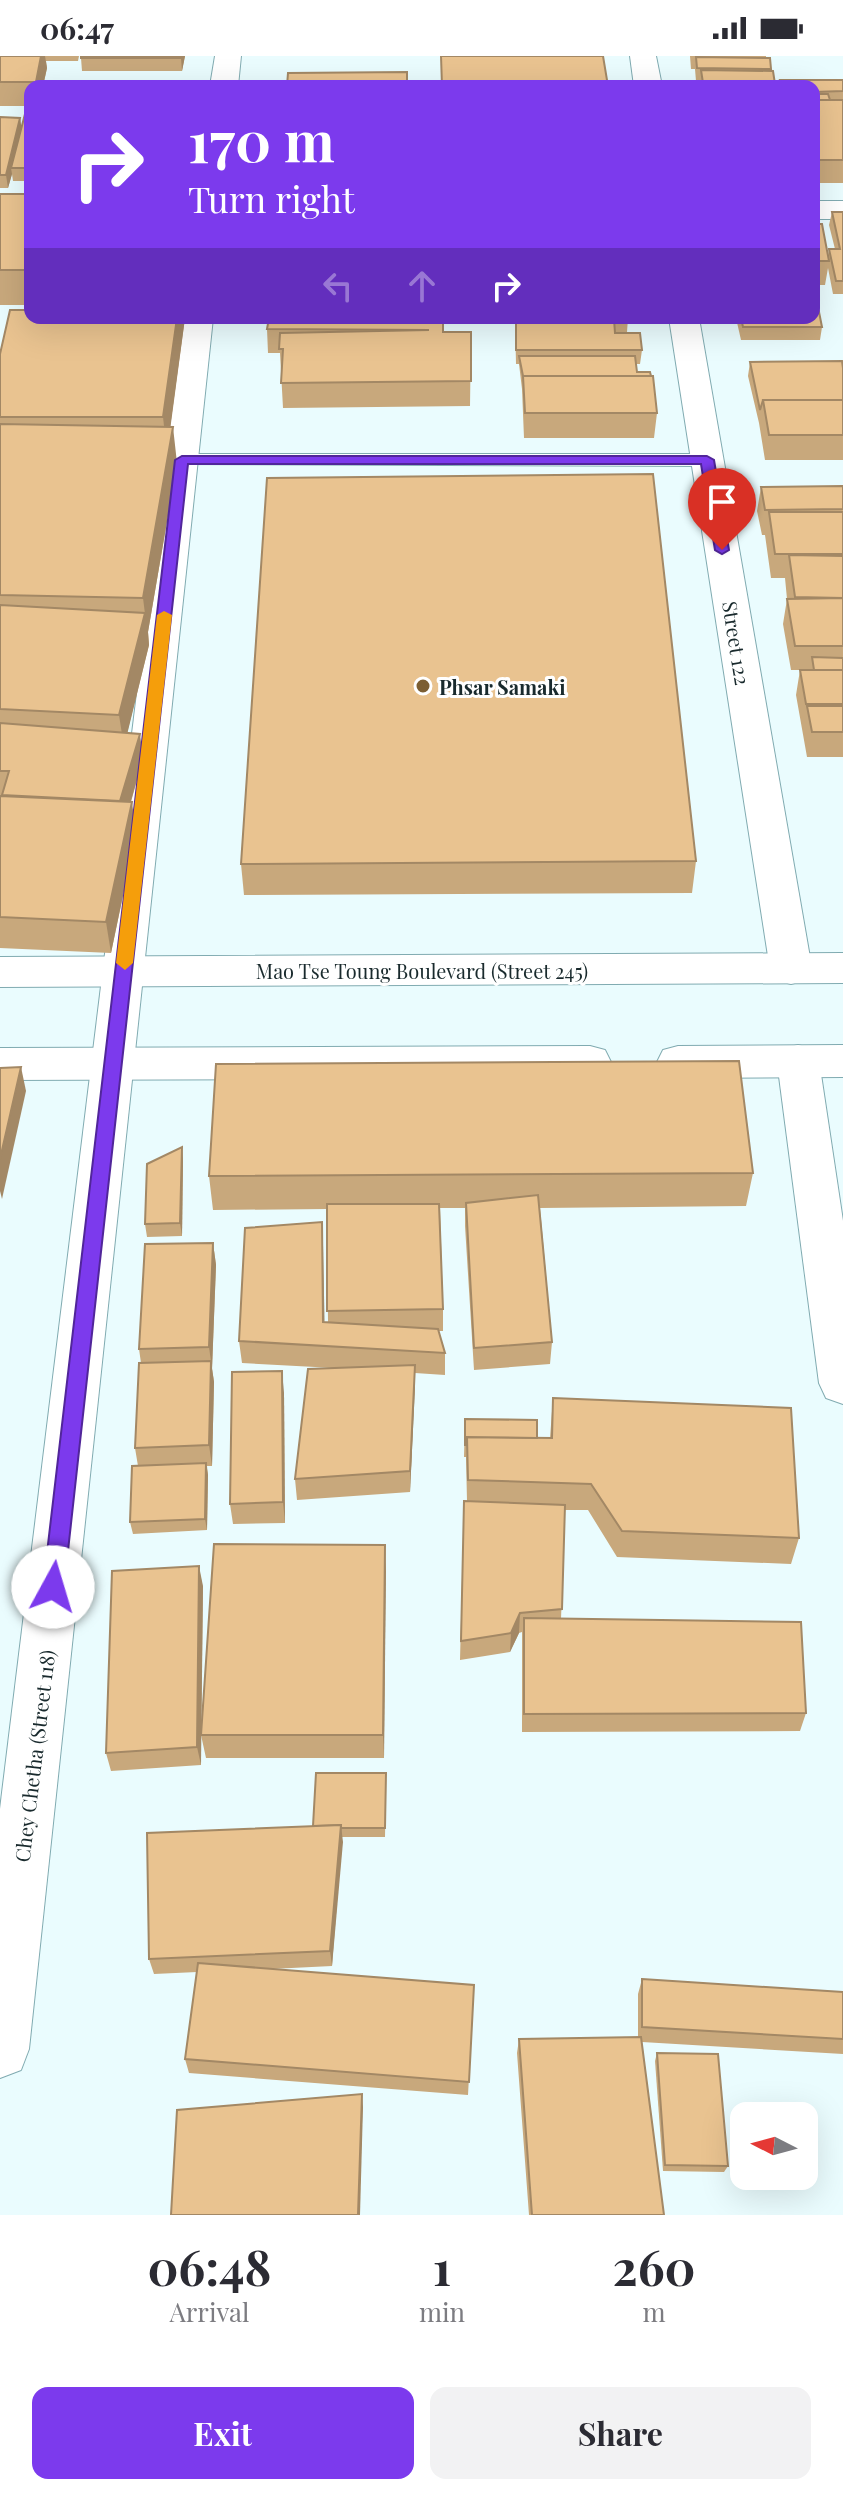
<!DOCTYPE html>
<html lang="en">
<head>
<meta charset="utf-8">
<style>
  :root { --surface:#fff; --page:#f2f2f3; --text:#2b2b33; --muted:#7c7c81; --accent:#7c3aed }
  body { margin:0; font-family:"Playfair Display",serif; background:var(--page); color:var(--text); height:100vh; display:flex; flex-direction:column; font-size:30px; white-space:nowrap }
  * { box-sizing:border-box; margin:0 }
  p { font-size:26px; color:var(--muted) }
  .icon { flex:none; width:44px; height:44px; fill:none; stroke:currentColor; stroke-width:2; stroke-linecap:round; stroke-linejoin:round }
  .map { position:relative; height:2159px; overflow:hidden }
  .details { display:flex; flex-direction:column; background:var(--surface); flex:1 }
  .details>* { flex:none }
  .guide { position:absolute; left:24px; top:24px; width:796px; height:244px; border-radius:16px; box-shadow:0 8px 32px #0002; background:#7c3aed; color:#fff; overflow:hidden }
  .needle { width:52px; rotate:276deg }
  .controls { position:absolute; left:730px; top:2046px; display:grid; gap:16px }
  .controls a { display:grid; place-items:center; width:88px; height:88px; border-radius:16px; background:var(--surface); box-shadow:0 8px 32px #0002; font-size:40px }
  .pin { position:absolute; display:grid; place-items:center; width:68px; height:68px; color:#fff; margin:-82px -34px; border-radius:50% 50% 50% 0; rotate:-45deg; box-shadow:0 0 8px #0007 }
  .pin .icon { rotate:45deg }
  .me { position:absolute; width:88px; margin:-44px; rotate:6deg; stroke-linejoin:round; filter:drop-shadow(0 0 6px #0008) }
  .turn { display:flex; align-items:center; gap:28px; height:168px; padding:0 32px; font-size:36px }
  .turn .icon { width:104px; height:104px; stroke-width:2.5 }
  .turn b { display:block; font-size:56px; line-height:68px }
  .lanes { display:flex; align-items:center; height:76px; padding:0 32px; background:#0003; justify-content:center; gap:40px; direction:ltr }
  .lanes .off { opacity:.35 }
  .eta { display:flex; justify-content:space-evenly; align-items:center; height:136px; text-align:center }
  .eta b { font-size:48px; font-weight:700; line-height:56px }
  .cta { display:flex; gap:16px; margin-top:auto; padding:16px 32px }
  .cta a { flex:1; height:92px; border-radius:16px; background:var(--accent); color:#fff; font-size:32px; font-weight:700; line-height:92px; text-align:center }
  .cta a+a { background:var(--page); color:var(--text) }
  .status { display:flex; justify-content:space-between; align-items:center; height:56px; padding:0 40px; background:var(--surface); direction:ltr }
  .status svg { height:22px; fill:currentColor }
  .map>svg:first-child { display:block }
</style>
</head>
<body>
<div class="status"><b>06:47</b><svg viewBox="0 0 49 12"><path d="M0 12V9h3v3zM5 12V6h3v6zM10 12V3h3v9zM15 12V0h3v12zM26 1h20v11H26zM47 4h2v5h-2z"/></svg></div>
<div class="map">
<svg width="843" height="2159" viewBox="0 0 843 2159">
  <rect width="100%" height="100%" fill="#eafcfe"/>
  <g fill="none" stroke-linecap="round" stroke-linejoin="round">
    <g stroke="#80abb1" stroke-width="2">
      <path id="service" d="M182 398H707L718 404 707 410 175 408 171 404Z"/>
    </g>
    <g stroke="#80abb1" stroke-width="2">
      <g id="minor">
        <path d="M215 0H241L238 30H210Z"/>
        <path d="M630 0H656L662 30H634Z"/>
        <rect x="814" y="145" width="29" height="18"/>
        <path d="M183 262H213L29 1993 21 2014 0 2022V1753Z"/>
        <path d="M669 262H699L812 913 806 924 791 928 776 924 770 913Z"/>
        <path d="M798 989 813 993 819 1005 843 1165V1348L826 1342 819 1327 777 1005 783 993Z"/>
      </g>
    </g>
    <g stroke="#80abb1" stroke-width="2">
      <g id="secondary">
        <path d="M843 897V927L0 931V901Z"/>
        <path d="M843 989V1021L678 1022 663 1018 657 1006 663 994 678 990Z"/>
        <path d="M590 990 605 994 611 1006 605 1018 590 1022 0 1024V992Z"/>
      </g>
    </g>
    <use href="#service" fill="#fff" fill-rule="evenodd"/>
    <use href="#minor" fill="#fff" fill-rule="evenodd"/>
    <use href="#secondary" fill="#fff" fill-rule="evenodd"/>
  </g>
  <g fill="#c8a87c">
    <path d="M0 0H79L78 5H46L47 12 43 30H30V50H0Z"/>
    <path d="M185 0 182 15H82L81 2Z"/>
    <path d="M690 0H766V2H770L771 15 775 30H778H701L700 25H696L695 13H691Z"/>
    <path d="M780 24H843V127H814V30H780Z"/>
    <path d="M30 58V125H13L12 118 8 132H0V61L20 62 21 71Z"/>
    <rect x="0" y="138" width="30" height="111"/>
    <path d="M832 156H843V238H833L828 212 825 229H814V168L828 199 829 193H835L829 169Z"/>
    <path d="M185 262 170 371 177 407 148 576 149 589 127 677 143 702 131 746 136 777 111 897 0 892V740H2L0 739V298Z"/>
    <path d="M269 262 444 276H471L470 350 283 352 280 297H268L267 273Z"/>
    <path d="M515 262H628L627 276H615V277L642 294 640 308H636L637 316 657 357 654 382H524L522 333 519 308H516Z"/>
    <path d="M736 262H814L822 271 820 284H741Z"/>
    <path d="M750 306 843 312V404H765L759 367 748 320Z"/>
    <path d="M843 430V701H807L796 639 800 614H791L783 568 787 543 785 522H771L765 479H762L757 455 761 431Z"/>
    <path d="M696 805 692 837 244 839 241 808Z"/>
    <path d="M182 1091 183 1104 182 1180 147 1181 145 1168Z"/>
    <path d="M753 1117 746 1150 540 1152 552 1286 550 1308 474 1314 465 1170V1152H440L443 1253V1275H438L445 1297V1319L415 1317 410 1436 297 1444 295 1423 334 1312 242 1307 239 1285 322 1166 324 1267H328L327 1153 213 1154 209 1120Z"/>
    <path d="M213 1187 216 1209 212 1313 214 1326 212 1410H207L208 1419 207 1474 133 1478 130 1466 138 1410 135 1392 141 1307 139 1293Z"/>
    <path d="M284 1337 285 1467 233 1468 230 1448Z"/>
    <path d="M553 1342 799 1482 791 1508 617 1501 588 1454H565L561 1563 806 1657 800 1675 522 1676V1576L519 1577 510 1596 460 1604 464 1445H467L466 1401H464L465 1363 537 1382H550Z"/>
    <path d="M385 1489 384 1702H206L201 1679V1709L111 1715 106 1697 203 1530 201 1677Z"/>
    <path d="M386 1727 385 1781H342L332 1910 271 1913 474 1929 468 2039 189 2017 185 2003 197 1916 154 1918 149 1903 313 1770Z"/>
    <path d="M642 1923 843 1936V1998L642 1986 664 2159H529L517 1997 519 1983 638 1981V1938Z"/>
    <path d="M657 1997 728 2110 724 2116 663 2115 655 2005Z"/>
  </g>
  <g fill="#a38865">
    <path d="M41 0H45L47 12 43 30H36V26Z"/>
    <path d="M182 0H185L182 15 181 2Z"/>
    <path d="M20 62 22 75 11 112 12 118 8 132 6 119Z"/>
    <path d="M177 262H185L167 397 163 361Z"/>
    <path d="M173 371 177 407 148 576 149 589 124 691 119 659 145 558 143 542Z"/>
    <path d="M140 678 143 702 123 773 119 748Z"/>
    <path d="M132 746 136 777 111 897 106 866Z"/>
    <path d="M21 1011 26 1035 2 1143 0 1135V1103Z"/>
    <path d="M182 1091 183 1104 182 1180 180 1167Z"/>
    <path d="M322 1166 323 1189 325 1288 323 1266Z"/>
    <path d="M213 1187 216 1209 212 1313 209 1291Z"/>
    <path d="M211 1305 214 1326 212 1410 209 1389Z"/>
    <path d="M415 1309V1331L410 1436V1415Z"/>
    <path d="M282 1315 284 1337 285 1467 283 1446Z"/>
    <path d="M206 1407 208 1419 207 1474 205 1463Z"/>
    <path d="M385 1489 386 1515 384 1702 383 1679Z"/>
    <path d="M199 1510 203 1530 201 1709 197 1691Z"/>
    <path d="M520 1557 519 1577 510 1596 511 1577Z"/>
    <path d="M341 1769 343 1786 332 1910 330 1895Z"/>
    <path d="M362 2038 363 2051 360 2159H358Z"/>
  </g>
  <g fill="#e9c390" stroke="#a38865" stroke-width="2">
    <path d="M0 0H41L36 26H0Z"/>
    <path d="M81 0H182L181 2H81Z"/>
    <path d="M441 0H603L608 30H442Z"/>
    <path d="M696 1 770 2 771 13 697 12Z"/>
    <path d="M701 14 773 15 775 28 703 27Z"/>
    <path d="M407 16V27H429V30H287L288 17Z"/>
    <path d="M780 24H843V35L814 36V30H782Z"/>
    <path d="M288 29 432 30H288Z"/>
    <path d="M814 38H828L830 44H814Z"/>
    <rect x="814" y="44" width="29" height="60"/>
    <path d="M25 58H30V112H11Z"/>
    <path d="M0 61 20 62 6 119H0Z"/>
    <rect x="0" y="138" width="30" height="76"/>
    <path d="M832 156H843V225H836L829 193H840Z"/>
    <path d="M814 168H822L829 205H814Z"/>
    <path d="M814 231 822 271H743L741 262H814Z"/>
    <path d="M10 254H30V262H177L163 361H0V298Z"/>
    <path d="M269 262H443V276H471V325L281 327 283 293H279L280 277 429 274 267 273Z"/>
    <path d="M516 262H628L614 263 615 277H640L642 294H516Z"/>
    <path d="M519 300H635L637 316H650L651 320H523Z"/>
    <path d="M842 305 843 312V344H763L760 354 750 306Z"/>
    <path d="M523 320H653L657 357H525Z"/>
    <path d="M763 344H843V379H769Z"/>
    <path d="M0 368 173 371 143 542 0 539Z"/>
    <path d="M653 418 696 805 241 808 267 422Z"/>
    <path d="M843 430V453L765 454 761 431Z"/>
    <path d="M769 456H843V498H775Z"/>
    <path d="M789 499 843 500V542L795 541Z"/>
    <path d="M843 542V590H795L787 543Z"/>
    <path d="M0 549 145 557 119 659 0 653Z"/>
    <path d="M812 601 843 602V614H814Z"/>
    <path d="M800 614H843V648H806Z"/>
    <path d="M807 650H843V676H812Z"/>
    <path d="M0 667 140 678 120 745 2 739 9 715H0Z"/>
    <path d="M0 740 132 746 106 866 0 861Z"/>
    <path d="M739 1005 753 1117 209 1120 216 1008Z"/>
    <path d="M21 1011 0 1103V1012Z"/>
    <path d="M182 1091 180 1167 145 1168 147 1108Z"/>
    <path d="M538 1139 552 1286 474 1292 466 1147Z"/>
    <path d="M327 1148H439L443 1253 327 1255Z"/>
    <path d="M322 1166 323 1266 438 1273 445 1297 239 1285 245 1172Z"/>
    <path d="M213 1187 209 1291 139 1293 145 1188Z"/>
    <path d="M211 1305 209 1389 135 1392 139 1307Z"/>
    <path d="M415 1309 410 1415 295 1423 308 1313Z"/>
    <path d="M282 1315 283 1446 230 1448 232 1316Z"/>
    <path d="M553 1342 791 1352 799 1482 622 1475 591 1428 468 1424 467 1381 552 1382Z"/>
    <path d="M465 1363 537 1364V1382L467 1381V1389H465Z"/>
    <path d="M206 1407 205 1463 130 1466 132 1410Z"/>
    <path d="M464 1445 565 1449 562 1553 520 1557 511 1577 461 1585Z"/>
    <path d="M214 1488 385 1489 383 1679H201Z"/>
    <path d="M199 1510 197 1691 106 1697 112 1515Z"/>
    <path d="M524 1562 801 1566 806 1657 524 1658Z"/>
    <path d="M316 1717H386L385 1772H341V1769L313 1770Z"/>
    <path d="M341 1769 330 1895 149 1903 147 1777Z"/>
    <path d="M198 1907 474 1929 469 2026 185 2003Z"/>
    <path d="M642 1923 843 1936V1983L642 1971Z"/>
    <path d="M641 1981 664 2159H532L519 1983Z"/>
    <path d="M657 1997 718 1998 728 2110 665 2109Z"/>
    <path d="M362 2038 358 2159H171L177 2054Z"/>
  </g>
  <path fill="#7c3aed" stroke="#51269a" stroke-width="2" d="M707 400 714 404 729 494 722 498 715 494 701 408H188L64 1531 61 1538 53 1541 46 1538 43 1531 175 404 182 400Z"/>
  <path fill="#f59e0b" d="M164 555 172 559 133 907 125 914 116 907 157 559Z"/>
  <circle fill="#7c5e32" stroke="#fff" stroke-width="3" cx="423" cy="630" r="8"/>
  <g text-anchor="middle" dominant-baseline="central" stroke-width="6" stroke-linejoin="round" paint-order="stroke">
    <g font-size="20" fill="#192a2d" stroke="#fff">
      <text transform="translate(737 587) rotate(81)">Street 122</text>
      <text x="422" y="914">Mao Tse Toung Boulevard (Street 245)</text>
      <text transform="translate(34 1700) rotate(-83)">Chey Chetha (Street 118)</text>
    </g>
    <g font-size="20" font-weight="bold" fill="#192a2d" stroke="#fff" text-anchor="start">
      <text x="439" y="630">Phsar Samaki</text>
    </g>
  </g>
</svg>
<div class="controls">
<a><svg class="needle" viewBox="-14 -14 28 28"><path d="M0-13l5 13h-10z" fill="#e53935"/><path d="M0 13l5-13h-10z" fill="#7c7c81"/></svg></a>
</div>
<div class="pin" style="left:722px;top:494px;background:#d93025"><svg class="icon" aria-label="arrive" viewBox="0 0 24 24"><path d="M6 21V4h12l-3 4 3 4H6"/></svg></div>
<svg class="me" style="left:53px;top:1531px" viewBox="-20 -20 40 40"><circle r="19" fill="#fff"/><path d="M0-13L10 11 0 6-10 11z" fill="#7c3aed"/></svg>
<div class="guide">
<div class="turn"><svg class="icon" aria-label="right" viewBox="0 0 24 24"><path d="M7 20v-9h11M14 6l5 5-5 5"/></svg><div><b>170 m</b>Turn right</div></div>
<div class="lanes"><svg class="icon off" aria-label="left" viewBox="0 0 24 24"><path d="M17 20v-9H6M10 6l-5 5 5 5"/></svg><svg class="icon off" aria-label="ahead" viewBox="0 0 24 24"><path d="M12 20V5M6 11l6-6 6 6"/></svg><svg class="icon" aria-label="right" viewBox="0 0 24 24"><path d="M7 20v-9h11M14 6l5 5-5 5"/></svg></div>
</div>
</div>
<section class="details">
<div class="eta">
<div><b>06:48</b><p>Arrival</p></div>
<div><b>1</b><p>min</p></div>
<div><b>260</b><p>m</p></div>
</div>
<div class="cta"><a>Exit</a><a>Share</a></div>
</section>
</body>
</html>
